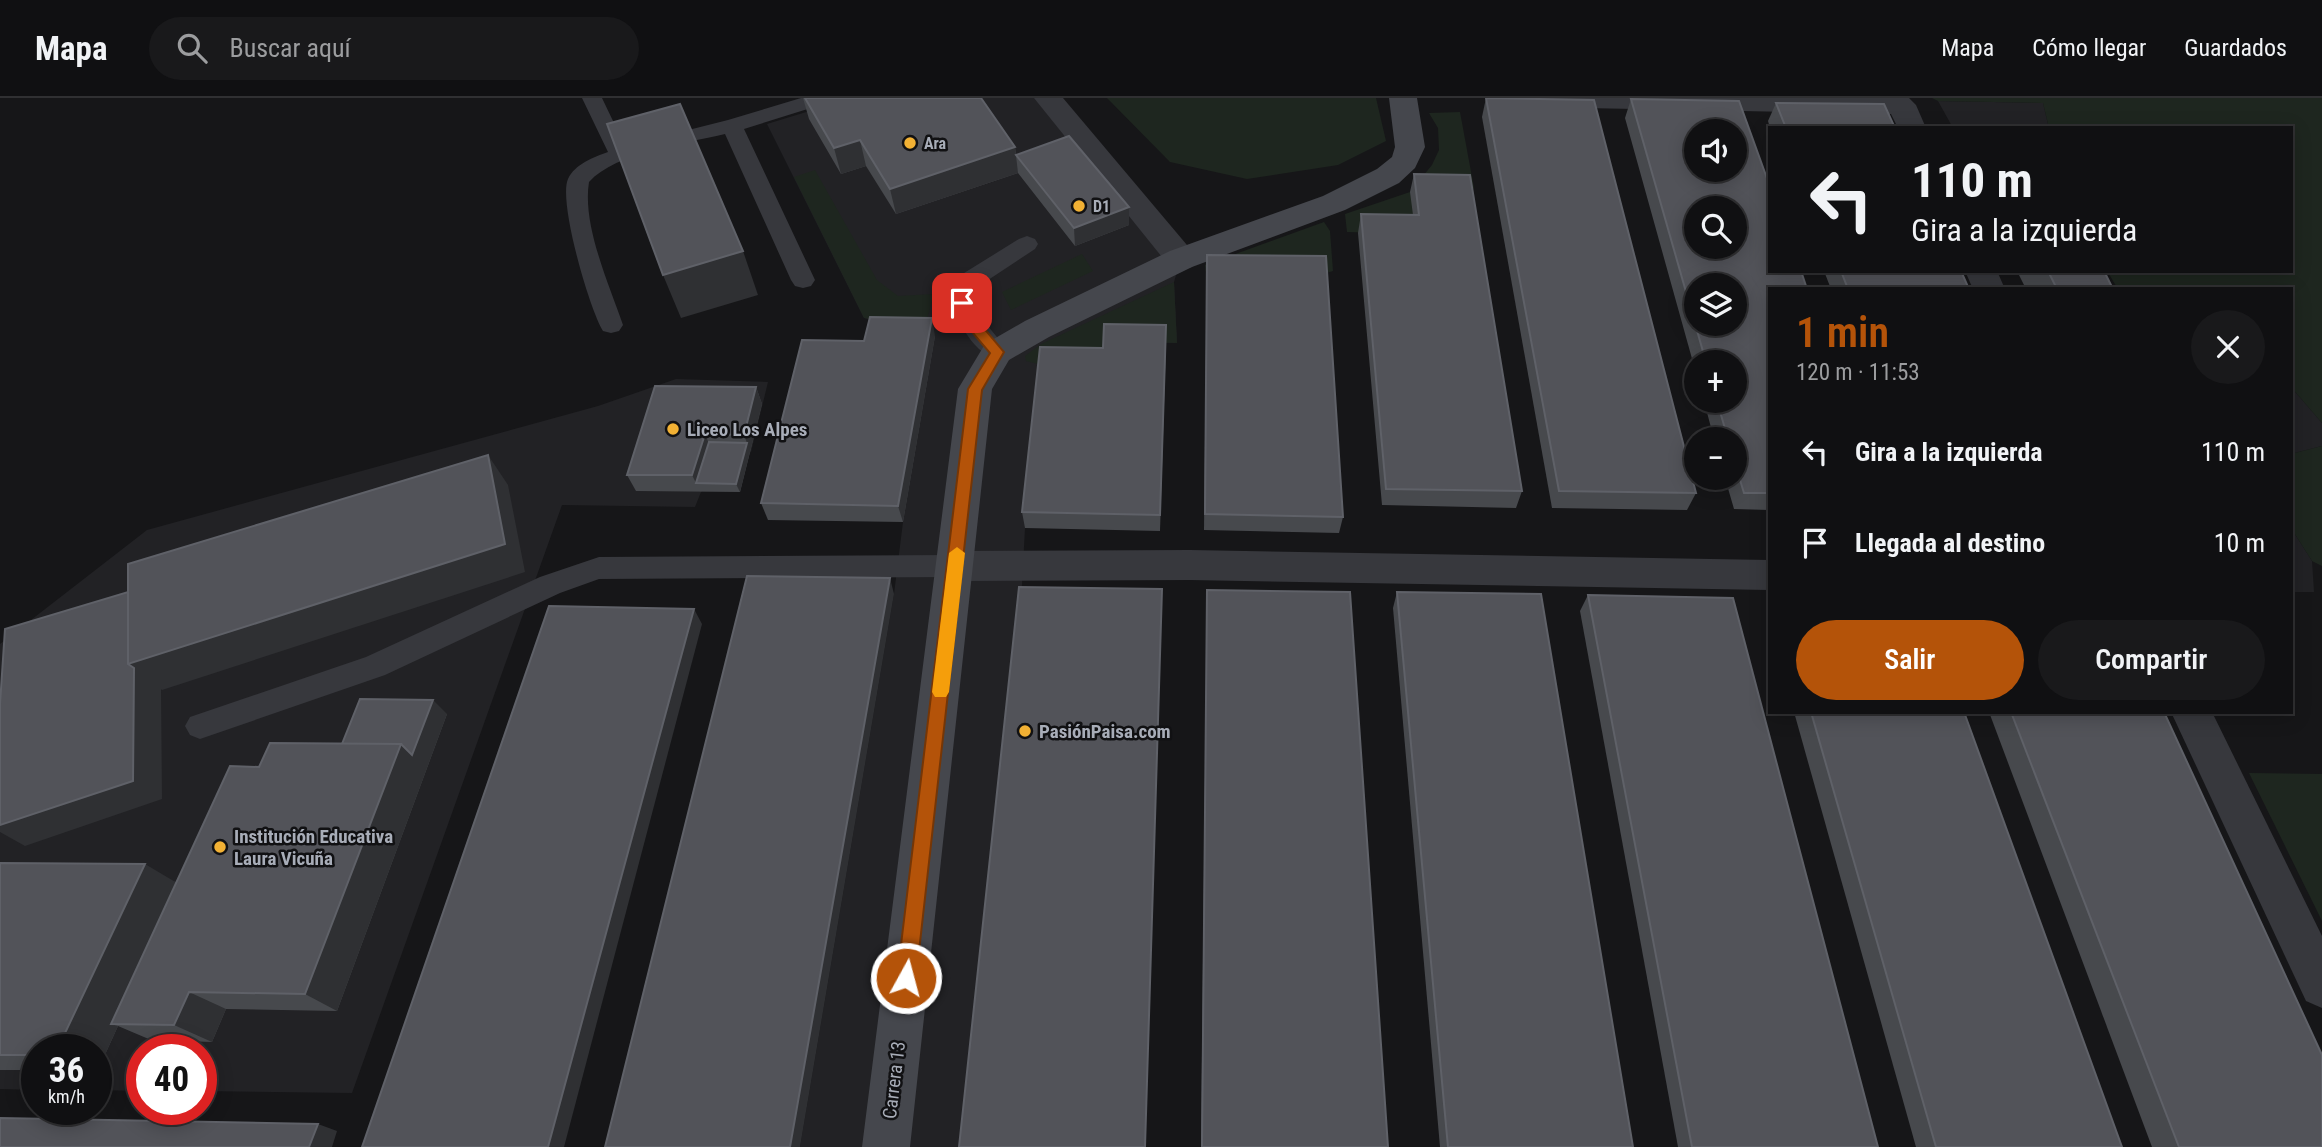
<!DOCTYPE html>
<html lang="es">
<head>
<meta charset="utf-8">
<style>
  :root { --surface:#101012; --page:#19191b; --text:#f1f3f6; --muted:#9c9d9f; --line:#303032; --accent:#b45309 }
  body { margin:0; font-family:"Roboto Condensed",sans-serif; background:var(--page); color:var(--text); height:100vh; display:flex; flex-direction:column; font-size:26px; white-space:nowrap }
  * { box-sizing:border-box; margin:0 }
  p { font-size:23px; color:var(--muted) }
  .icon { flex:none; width:38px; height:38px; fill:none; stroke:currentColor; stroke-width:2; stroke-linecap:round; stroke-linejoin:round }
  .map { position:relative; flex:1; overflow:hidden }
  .details { position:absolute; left:1768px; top:189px; width:525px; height:427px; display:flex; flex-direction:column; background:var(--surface); border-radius:0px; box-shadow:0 4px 18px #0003,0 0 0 2px var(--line) }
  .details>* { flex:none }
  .hud { position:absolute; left:1768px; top:28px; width:525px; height:147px; border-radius:0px; box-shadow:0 4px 18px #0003,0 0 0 2px var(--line); background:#101012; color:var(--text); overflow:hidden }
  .tools { position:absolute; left:1684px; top:21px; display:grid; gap:14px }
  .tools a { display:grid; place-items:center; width:63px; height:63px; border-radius:50%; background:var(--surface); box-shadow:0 4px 18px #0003,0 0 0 2px var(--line); font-size:35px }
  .speed { position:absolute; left:21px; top:936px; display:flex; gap:14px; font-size:35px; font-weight:700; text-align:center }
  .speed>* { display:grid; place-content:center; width:91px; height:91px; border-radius:50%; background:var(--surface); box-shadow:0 4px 18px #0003,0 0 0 2px var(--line); line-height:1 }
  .speed small { font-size:18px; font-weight:400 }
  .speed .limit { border:10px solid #d22; background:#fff; color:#111 }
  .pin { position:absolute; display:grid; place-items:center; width:60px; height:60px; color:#fff; margin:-30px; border-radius:14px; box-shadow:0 4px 10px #0006 }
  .me { position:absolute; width:77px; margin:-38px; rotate:7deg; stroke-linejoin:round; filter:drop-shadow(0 0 5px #0008) }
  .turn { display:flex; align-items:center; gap:24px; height:147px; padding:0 28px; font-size:32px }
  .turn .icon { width:91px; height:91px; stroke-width:2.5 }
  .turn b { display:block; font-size:49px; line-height:60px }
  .round { display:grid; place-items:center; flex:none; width:74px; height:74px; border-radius:37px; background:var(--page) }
  .summary { display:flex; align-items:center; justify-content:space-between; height:119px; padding:0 28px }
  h1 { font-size:42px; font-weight:600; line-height:52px; color:var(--accent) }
  .button { display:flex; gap:14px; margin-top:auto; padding:14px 28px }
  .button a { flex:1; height:80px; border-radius:42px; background:var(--accent); color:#fff; font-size:28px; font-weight:600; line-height:80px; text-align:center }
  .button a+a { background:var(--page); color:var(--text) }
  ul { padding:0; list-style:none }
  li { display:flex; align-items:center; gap:21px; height:91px; padding:0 28px }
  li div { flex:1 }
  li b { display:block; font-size:26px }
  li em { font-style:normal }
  header { display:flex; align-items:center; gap:42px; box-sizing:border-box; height:98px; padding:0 35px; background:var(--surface); border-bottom:2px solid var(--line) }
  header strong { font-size:33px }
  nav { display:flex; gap:38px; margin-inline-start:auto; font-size:24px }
  .search { width:490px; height:63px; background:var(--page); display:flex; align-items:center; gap:18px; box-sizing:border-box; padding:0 24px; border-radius:38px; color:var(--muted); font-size:26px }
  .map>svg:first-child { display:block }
</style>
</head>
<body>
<header>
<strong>Mapa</strong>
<div class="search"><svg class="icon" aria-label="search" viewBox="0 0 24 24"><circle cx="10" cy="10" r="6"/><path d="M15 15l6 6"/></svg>Buscar aquí</div>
<nav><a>Mapa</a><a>Cómo llegar</a><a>Guardados</a></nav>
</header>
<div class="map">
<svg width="2322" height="1049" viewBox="0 0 2322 1049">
  <rect width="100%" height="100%" fill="#161618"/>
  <g fill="#222225">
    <path d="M852 0H1048L1181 161 1174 184 1177 245 1106 243 1025 430 1021 505 965 1049H800L894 496 903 424 935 237 864 220 767 26Z"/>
    <path d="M1938 3 2043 5 2049 30H1953Z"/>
    <path d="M676 281 768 284 751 354 701 394 695 409 562 407 352 995 201 993V952H142V993L96 992V952H37V992L0 991V546L147 432 598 308Z"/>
    <path d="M2291 289 2322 325V348L2291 356Z"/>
    <path d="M2291 430 2312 463 2314 494H2291Z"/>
  </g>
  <g fill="#1e261f">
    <path d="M1107 0H1376L1386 43 1338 67 1247 81 1170 64Z"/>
    <path d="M1932 0H2322V325L2291 289V191H2118L2107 173H2291V30H2049L2043 5 1938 3Z"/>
    <path d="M1460 14 1474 90 1415 136 1347 134 1345 116 1410 94 1432 67 1439 52 1438 30 1429 15Z"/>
    <path d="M815 72 877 182 898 198 934 196 925 229 864 220 794 79Z"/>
    <path d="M1324 124 1330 133 1333 173 1323 176 1206 175 1205 167Z"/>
    <path d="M1082 156 1093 173 1011 212 1002 194Z"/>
    <path d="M1174 184 1177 245 1105 243 1104 268 1042 267 1026 263 1025 258 1041 246Z"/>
    <path d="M2322 348V468L2312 463 2291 430V356Z"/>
    <path d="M2249 675 2322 676V823Z"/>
  </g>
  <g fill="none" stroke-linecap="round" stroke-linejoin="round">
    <g fill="#37383d" fill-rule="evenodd">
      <path d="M582 0H602L625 48 728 22 801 0H833L830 4 744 31 815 182 811 188 803 190 795 188 791 182 725 36C687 45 616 54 589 84 582 127 609 186 623 227L619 233 611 235 603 233C589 210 558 103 568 81 575 66 594 59 608 54Z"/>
      <path d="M1027 138 1035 141 1038 146 1035 151 976 190 979 217 1009 254 1006 260C977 269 941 205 956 180L1019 141Z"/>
      <path d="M955 457 965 460 969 468 965 476 955 479 599 481 560 495 385 577 200 641 190 637 185 628 190 619 366 559 540 479 599 459Z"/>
    </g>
    <g fill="#37383d" fill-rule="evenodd">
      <path d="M1034 0H1063L1192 153 1197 161 1192 169 1181 172 1170 169Z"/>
      <path d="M1517 0H1909L1916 7 1926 30H1898L1891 16 1531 9 1521 6Z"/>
      <path d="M1965 173H1997L2005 191H1973Z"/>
      <path d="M1190 452 1769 462V492L1190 482 955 483 942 479 936 468 942 457 955 453Z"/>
      <path d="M2171 614H2212L2322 838V910L2306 903Z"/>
    </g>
    <path fill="#45474d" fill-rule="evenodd" d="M1389 0H1417L1425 49 1415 70 1399 85 1345 112 1192 169 1049 239 1009 262 992 291 910 1049H862L958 291 985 246 1025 223 1170 153 1323 98 1377 71 1392 59 1395 49Z"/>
  </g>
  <g fill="#47494d">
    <path d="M803 0H981L1015 49 1016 57 1129 127 1075 148 1018 75 896 116 866 68 841 76 809 21Z"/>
    <path d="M1486 0 1696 395 1687 412 1552 410 1482 19Z"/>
    <path d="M1631 1 1769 191V412L1734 411 1725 380H1734V341H1714L1704 303H1734V264H1696V275L1625 20Z"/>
    <path d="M1776 5 1895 30H1770L1768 23Z"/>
    <path d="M1414 76 1522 393 1516 410 1382 407 1358 135 1361 116 1413 117 1410 94Z"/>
    <path d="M1207 157 1343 419 1339 435 1204 432Z"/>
    <path d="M1824 173H1961L1969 191H1831Z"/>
    <path d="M2017 173H2104L2113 191H2026Z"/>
    <path d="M935 238 903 424 768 422 761 405 864 243Z"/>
    <path d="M1166 245 1160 433 1025 430 1022 414 1103 250Z"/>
    <path d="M756 289 762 306 740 394 636 393 627 377Z"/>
    <path d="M1207 492 1388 1049H1201Z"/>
    <path d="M1397 494 1633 1049H1440L1393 510Z"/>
    <path d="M1588 497 1878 1049H1678L1580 513Z"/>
    <path d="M1794 614H1964L2122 1049H1916Z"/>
    <path d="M1989 614H2164L2322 1049H2152Z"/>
    <path d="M447 616 337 913 226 911 212 944 151 942 118 928 98 972H96V952H37V972H0V765L176 784 342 646Z"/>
  </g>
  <g fill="#2f3033">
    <path d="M860 42 866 68 841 76 834 50Z"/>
    <path d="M1015 49 1018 75 896 116 890 91Z"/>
    <path d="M1129 109V127L1075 148 1074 130Z"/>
    <path d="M743 153 758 197 681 220 663 177Z"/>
    <path d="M932 220 935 238 903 424 898 408Z"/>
    <path d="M756 289 762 306 740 394 736 386 747 345 744 337Z"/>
    <path d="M705 336 712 353 696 385 692 377Z"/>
    <path d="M488 357 508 387 525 474 162 592 161 591 162 701 25 748 0 734V727L128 566Z"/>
    <path d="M890 480 894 496 800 1049H790Z"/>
    <path d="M694 511 702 526 564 1049H548Z"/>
    <path d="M433 602 447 616 337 913 305 896 401 646Z"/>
    <path d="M145 766 182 788 111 926 118 928 98 972H96V952H57Z"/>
    <path d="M189 894 226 911 212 944 174 927Z"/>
    <path d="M318 1026 337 1033 332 1049H309Z"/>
  </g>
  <g fill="#525359" stroke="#5f6168" stroke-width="2" fill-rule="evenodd">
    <path d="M805 0H981L1015 49 890 91 860 42 834 50Z"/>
    <path d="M1486 0 1594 2 1696 395 1559 393Z"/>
    <path d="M1631 1 1739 3 1769 86V173H1801L1807 191H1769V395H1744L1734 362V341H1728L1717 303H1734V264H1706ZM1696 33H1734V72H1696ZM1696 110H1734V149H1696ZM1696 187H1734V226H1696Z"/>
    <path d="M1776 5 1884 6 1895 30H1786Z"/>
    <path d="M680 6 743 153 663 177 607 26Z"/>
    <path d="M1069 38 1129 109 1074 130 1016 57Z"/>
    <path d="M1414 76 1470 77 1522 393 1386 391 1361 116 1419 117Z"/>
    <path d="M1207 157 1326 158 1343 419 1205 416Z"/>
    <path d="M1841 173H1961L1969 191H1848Z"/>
    <path d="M2048 173H2104L2113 191H2057Z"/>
    <path d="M870 219 932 220 898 408 761 405 802 242 864 243Z"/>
    <path d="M1104 226 1166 227 1160 417 1022 414 1040 249 1103 250Z"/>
    <path d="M655 288 756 289 744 337 705 336 692 377H627Z"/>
    <path d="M709 344 747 345 736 386 696 385Z"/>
    <path d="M488 357 505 446 128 566V466Z"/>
    <path d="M747 478 890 480 790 1049H605Z"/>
    <path d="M1019 489 1162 491 1145 1049H959Z"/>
    <path d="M1207 492 1350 494 1388 1049H1202Z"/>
    <path d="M128 494V566L134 570 133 683 0 727V606L5 531Z"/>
    <path d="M1397 494 1541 496 1633 1049H1448Z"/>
    <path d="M1588 497 1733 500 1878 1049H1692Z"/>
    <path d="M549 508 694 511 548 1049H362Z"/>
    <path d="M360 601 433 602 412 657 401 646H342Z"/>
    <path d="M1811 614H1964L2122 1049H1936Z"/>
    <path d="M2011 614H2164L2322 957V1049H2179Z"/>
    <path d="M270 645 401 646 305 896 189 894 174 927 111 926 230 668 259 669Z"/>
    <path d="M0 765 145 766 57 952H37V957H0Z"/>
    <path d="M0 1020 318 1026 309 1049H0Z"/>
  </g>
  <path fill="#b45309" stroke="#753606" stroke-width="2" d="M962 200 967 202 972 216 1004 254 982 292 916 880 913 886 906 889 900 886 897 880 968 291 990 255 961 221 955 205Z"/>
  <path fill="#f59e0b" d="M957 449 965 455 949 594 946 599H935L932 594 949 455Z"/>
  <g fill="#f2b134" stroke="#111113" stroke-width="2.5">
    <circle cx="910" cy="45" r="7"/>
    <circle cx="1079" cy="108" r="7"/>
    <circle cx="673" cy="331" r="7"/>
    <circle cx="1025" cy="633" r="7"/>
    <circle cx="220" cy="749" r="7"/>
  </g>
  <g text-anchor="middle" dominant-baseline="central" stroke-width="5" stroke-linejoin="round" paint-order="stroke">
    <g font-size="16" font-weight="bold" fill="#a8adb8" stroke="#111113" text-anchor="start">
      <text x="924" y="45">Ara</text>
      <text x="1093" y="108">D1</text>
    </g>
    <g font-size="19" font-weight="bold" fill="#a8adb8" stroke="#111113" text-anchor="start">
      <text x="687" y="331">Liceo Los Alpes</text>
      <text x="1039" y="633">PasiónPaisa.com</text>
      <text x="234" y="738">Institución Educativa<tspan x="234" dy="22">Laura Vicuña</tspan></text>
    </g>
    <g font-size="19" fill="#a8adb8" stroke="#111113">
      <text transform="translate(894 982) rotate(-83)">Carrera 13</text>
    </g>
  </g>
</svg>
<div class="tools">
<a><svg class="icon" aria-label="sound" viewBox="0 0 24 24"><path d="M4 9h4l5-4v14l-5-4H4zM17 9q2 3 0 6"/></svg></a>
<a><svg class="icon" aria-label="search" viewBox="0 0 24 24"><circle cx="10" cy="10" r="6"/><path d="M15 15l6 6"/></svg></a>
<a><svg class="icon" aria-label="layers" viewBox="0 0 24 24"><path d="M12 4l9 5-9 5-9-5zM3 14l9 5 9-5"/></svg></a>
<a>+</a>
<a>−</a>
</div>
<div class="speed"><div>36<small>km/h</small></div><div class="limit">40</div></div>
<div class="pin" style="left:962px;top:205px;background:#d93025"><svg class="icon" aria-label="arrive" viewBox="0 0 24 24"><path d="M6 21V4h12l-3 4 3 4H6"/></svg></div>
<svg class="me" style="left:906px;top:880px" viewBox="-20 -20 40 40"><circle r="17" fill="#b45309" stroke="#fff" stroke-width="3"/><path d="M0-11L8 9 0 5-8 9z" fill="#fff"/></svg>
<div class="hud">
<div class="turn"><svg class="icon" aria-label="left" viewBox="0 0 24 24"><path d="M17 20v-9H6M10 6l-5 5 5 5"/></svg><div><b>110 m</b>Gira a la izquierda</div></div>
</div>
<section class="details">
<div class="summary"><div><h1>1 min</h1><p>120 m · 11:53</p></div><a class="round"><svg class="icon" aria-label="close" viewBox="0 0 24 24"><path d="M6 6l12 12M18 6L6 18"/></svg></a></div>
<ul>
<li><svg class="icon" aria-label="left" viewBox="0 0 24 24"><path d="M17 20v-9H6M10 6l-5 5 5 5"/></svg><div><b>Gira a la izquierda</b></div><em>110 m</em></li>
<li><svg class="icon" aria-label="arrive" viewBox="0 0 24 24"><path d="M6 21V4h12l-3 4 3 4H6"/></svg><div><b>Llegada al destino</b></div><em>10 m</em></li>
</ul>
<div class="button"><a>Salir</a><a>Compartir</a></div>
</section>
</div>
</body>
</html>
